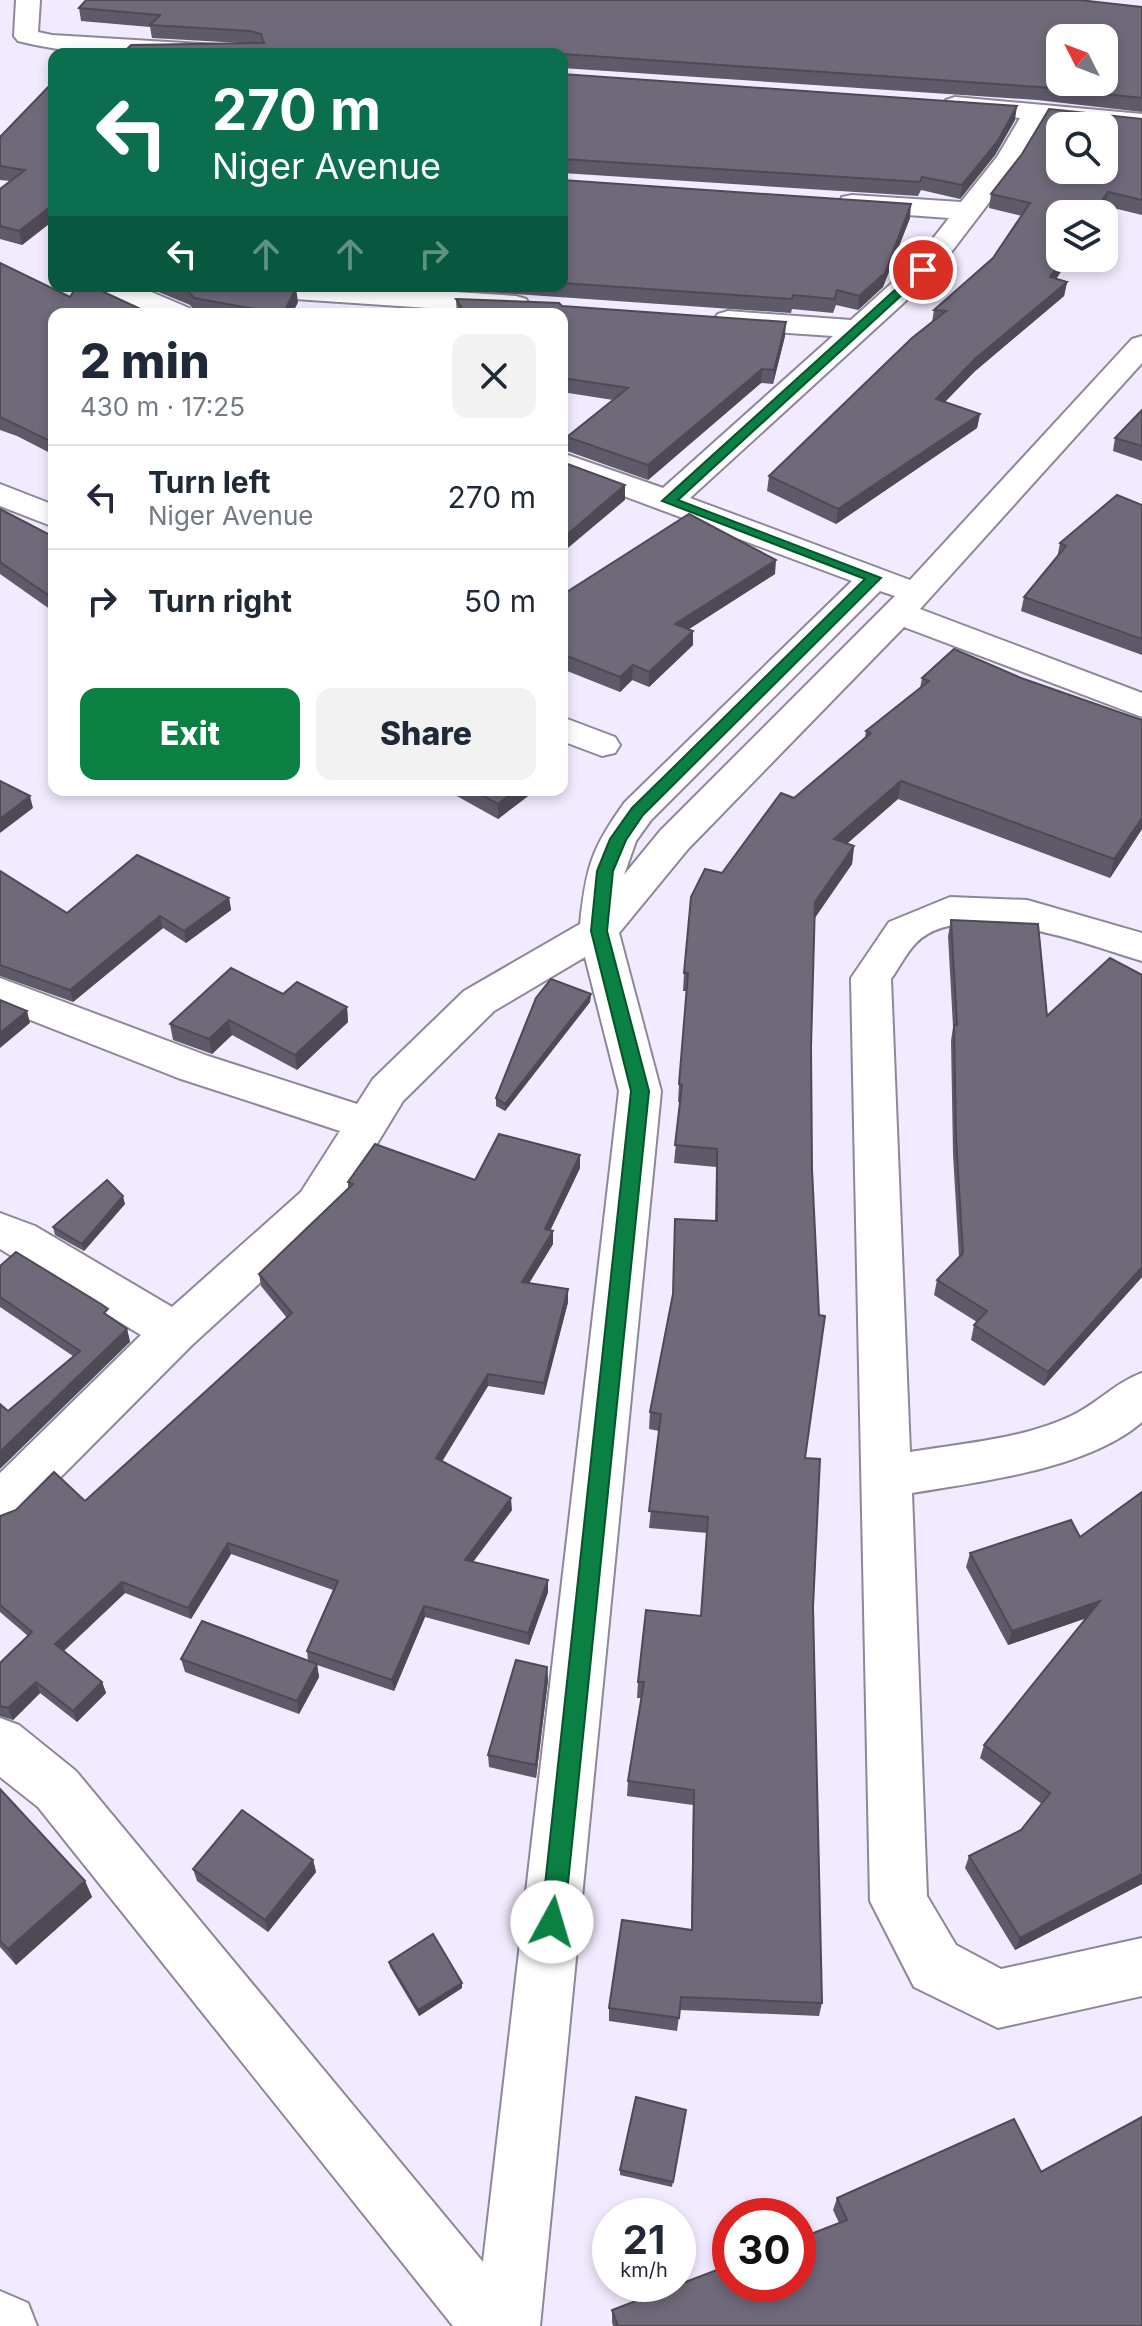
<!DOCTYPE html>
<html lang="en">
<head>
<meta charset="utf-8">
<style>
  :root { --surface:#fff; --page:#f2f2f3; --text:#1f2937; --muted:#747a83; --line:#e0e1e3; --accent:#0b8043 }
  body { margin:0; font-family:Inter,sans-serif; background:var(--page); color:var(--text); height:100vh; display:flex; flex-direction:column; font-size:30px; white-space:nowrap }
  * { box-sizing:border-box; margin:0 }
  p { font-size:26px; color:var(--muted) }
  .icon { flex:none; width:44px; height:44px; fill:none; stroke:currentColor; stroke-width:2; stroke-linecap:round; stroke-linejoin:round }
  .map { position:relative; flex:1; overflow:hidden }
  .panel { position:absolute; left:48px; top:308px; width:520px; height:488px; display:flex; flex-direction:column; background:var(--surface); border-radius:16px; box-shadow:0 4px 12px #0003 }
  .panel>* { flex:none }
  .hud { position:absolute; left:48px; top:48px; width:520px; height:244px; border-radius:16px; box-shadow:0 4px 12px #0003; background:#0b6e4f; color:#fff; overflow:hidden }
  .needle { width:52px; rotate:312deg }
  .controls { position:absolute; left:1046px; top:24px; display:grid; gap:16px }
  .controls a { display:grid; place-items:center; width:72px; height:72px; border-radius:16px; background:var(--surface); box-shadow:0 4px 12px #0003; font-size:40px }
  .speed { position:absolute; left:592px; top:2198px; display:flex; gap:16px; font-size:40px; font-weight:700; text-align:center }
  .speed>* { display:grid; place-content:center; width:104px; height:104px; border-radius:50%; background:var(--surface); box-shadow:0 4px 12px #0003; line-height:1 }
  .speed small { font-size:20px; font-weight:400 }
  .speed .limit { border:12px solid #d22; background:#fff; color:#111 }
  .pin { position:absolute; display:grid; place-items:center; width:68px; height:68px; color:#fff; margin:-34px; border:4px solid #fff; border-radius:50%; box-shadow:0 2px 8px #0007 }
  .me { position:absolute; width:88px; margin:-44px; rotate:6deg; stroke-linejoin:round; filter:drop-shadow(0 0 6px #0008) }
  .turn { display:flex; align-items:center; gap:28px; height:168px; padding:0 32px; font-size:36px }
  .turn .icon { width:104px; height:104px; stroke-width:2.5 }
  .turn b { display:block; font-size:56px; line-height:68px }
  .lanes { display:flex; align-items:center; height:76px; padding:0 32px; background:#0003; justify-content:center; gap:40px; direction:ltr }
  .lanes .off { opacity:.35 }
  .round { display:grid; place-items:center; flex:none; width:84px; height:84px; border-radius:16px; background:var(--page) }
  .overview { display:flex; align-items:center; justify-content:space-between; height:136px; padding:0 32px }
  h1 { font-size:48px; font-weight:800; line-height:60px }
  .primary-button { display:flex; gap:16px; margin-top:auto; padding:16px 32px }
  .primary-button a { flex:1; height:92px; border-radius:16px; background:var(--accent); color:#fff; font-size:32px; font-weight:800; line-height:92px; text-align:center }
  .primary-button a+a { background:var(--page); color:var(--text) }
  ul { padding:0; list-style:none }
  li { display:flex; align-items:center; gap:24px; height:104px; padding:0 32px; border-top:2px solid var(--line) }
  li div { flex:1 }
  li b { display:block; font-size:30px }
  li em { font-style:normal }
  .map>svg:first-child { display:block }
</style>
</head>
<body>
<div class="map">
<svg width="1142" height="2326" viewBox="0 0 1142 2326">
  <rect width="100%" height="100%" fill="#f2eafe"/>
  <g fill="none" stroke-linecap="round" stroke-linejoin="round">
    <g stroke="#8e8799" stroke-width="4">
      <g id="street">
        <path d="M16 0H40L38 32 52 35 251 47 260 49 263 54C182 54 97 61 18 41L14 36Z"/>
        <path d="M955 97 1142 114V130L1044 121 1017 166 933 276 690 498 910 580 1132 339 1142 336V363L920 609 1142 693V717L904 627 688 849 619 933 661 1091 540 2326H453L38 1807 0 1777V1718L19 1725 76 1771 483 2262 619 1091 585 957 494 1011 403 1101 333 1216 192 1345 18 1520 0 1526V1473L141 1335 0 1249V1213L35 1226 172 1307 301 1192 340 1131 178 1078 0 1008V978L208 1056 357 1104 373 1079 464 991 580 924C586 868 591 849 625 802L852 581 562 473V453L663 488 833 336 728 329 718 326 713 320 718 314 728 311 851 320 913 264 949 218 852 211 842 209 839 203 842 197 852 195 961 202 997 157 1020 118 946 110 942 105 946 100ZM880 591 895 596 660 831 624 875 636 841 651 820Z"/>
        <path d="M99 286H137L189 308 193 314H154L103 292Z"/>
        <path d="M221 286H362L516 296 526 299 530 305 526 311 516 314 235 295 225 292Z"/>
        <path d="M0 484 54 505V527L0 506Z"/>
        <path d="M562 717 615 737 620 745 615 753 602 756 562 741Z"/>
        <path d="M950 897 1027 900 1142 933V961C1088 945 962 896 916 943 906 953 899 968 891 979L910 1452C964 1443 1024 1439 1073 1415 1098 1403 1116 1382 1142 1373V1422C1088 1469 980 1482 912 1493L927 1896 956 1945 1001 1969 1142 1938V1996L998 2028 914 1987 870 1901 851 978 889 922Z"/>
        <path d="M0 2291 28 2303 37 2326H0Z"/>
      </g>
    </g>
    <use href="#street" fill="#fff" fill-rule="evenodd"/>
  </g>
  <g fill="#5f5a69">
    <path d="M1142 7V112L1037 100 562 68V54L241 43 152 38 150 27 81 21 79 8Z"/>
    <path d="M562 74 1015 120 995 155 960 199 921 190 918 196 562 173Z"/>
    <path d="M54 81V220L22 245 0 239V189L10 181 0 180V137Z"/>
    <path d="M1142 119V215L1105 206 1100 214H1060L1070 258 1056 279 1067 282 1064 296 974 372 945 402 980 414 977 428 836 524 767 491 769 476 932 322 934 310 993 258 1022 216 989 208 991 194Z"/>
    <path d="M562 180 910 218 883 287 858 310 836 305 833 313 792 309 791 313 442 289 441 286H562Z"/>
    <path d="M0 263 70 297 77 286H106L107 294 54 314V455L17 436 0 430Z"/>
    <path d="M144 286H266L298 302 292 314H204L196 313 190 305Z"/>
    <path d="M403 286H433L430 288Z"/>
    <path d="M456 299 562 306 785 336 773 384 761 383 648 480 567 451V437L613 400 562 392V314H457Z"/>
    <path d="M1142 410V461L1113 451 1115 438Z"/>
    <path d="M1142 505V655L1021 611 1024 597 1057 558 1060 543Z"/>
    <path d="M0 509 54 537V612L0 574Z"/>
    <path d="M775 574 689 629 693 645 649 687 632 680 620 692 562 669V595Z"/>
    <path d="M954 649 1142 829 1110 878 898 799 847 843 854 846 852 864 815 918 811 1047 805 1458 813 1607 822 2003 819 2016 680 2010 677 2031 609 2021V2008L691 1930 693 1805 627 1796 628 1781 641 1698H637L638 1682 701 1616 707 1533 649 1528 659 1431 649 1429 650 1412 673 1298 675 1219 715 1221 716 1167 674 1163 680 1102H678L679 1084 687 991H683L684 973 722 873 865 737 866 731 920 688 922 678Z"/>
    <path d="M446 790H536L498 819Z"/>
    <path d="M0 871 67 913 229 898 231 910 186 943 163 928 73 1002 0 976Z"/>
    <path d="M951 920 1047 1016 1142 975V1277L1044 1386 971 1340 974 1325 977 1322 934 1295 937 1280 959 1257 953 1154 951 1041 953 1027 948 936Z"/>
    <path d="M283 994 347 1007 348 1022 297 1070 232 1035 212 1054 173 1040 170 1024Z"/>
    <path d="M591 994 590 1002 505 1111 496 1106V1098Z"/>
    <path d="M580 1168 550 1231 553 1244 529 1283 568 1302 544 1395 488 1386 442 1461 512 1510 473 1562 548 1580V1592L529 1645 425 1617 394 1691 317 1665 319 1677 299 1714 185 1672 181 1659 308 1661 307 1651 333 1590 231 1554 191 1619 125 1593 64 1651 102 1682 106 1693 77 1722 40 1693 13 1720 0 1716V1663L28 1636 0 1612V1516L85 1501 287 1318 261 1286 259 1274 348 1188V1182L475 1180Z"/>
    <path d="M125 1204 84 1251 55 1235 53 1227Z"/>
    <path d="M0 1266 110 1317 127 1329 130 1342 8 1411 73 1356 0 1307Z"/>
    <path d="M1142 1492V1884L1015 1950 965 1868 969 1856 1021 1830 1042 1804 980 1758 984 1745 1087 1618 1008 1645 966 1567 970 1553 1080 1537Z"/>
    <path d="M547 1667 548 1680 536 1778 489 1767 488 1755Z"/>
    <path d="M0 1789 85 1881 92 1897 16 1965 0 1947Z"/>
    <path d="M313 1860 316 1872 268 1932 197 1881 193 1869Z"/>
    <path d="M389 1962 462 1983V1988L419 2016 390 1967Z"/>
    <path d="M686 2110 672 2187 620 2175V2170Z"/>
    <path d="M1041 2172 1142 2326H613L612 2322V2310L839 2223 833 2210 837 2198Z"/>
  </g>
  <g fill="#4e4a55">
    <path d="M1017 106 1015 120 995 155 960 199 962 185Z"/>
    <path d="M1108 192 1105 206 1100 214H1093Z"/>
    <path d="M54 204V220L22 245 19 231Z"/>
    <path d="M911 204 910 218 883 287 858 310 859 296Z"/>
    <path d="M1063 258H1070L1048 291 1050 277Z"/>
    <path d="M1067 282 1064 296 974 372 934 413 936 399 976 358Z"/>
    <path d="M296 288 298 302 292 314H283Z"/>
    <path d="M786 322 785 336 773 384 774 370Z"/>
    <path d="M762 369 761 383 648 480V465Z"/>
    <path d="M980 414 977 428 836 524 838 509Z"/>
    <path d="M625 485V500L562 553V539Z"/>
    <path d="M776 560 775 574 675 638V624Z"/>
    <path d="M693 631V645L649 687V672Z"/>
    <path d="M633 665 632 680 620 692V677Z"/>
    <path d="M567 751V766L562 770V755Z"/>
    <path d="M901 781 898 799 832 857 834 839Z"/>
    <path d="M516 790H536L498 819V804Z"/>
    <path d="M30 796 33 808 0 833V819Z"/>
    <path d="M1142 818V829L1110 878 1114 859Z"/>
    <path d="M854 846 852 864 813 920 815 902Z"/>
    <path d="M229 898 231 910 186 943 184 931Z"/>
    <path d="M160 916 163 928 73 1002 70 990Z"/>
    <path d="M591 994 590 1002 505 1111V1104Z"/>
    <path d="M347 1007 348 1022 297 1070 295 1055Z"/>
    <path d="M27 1011 30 1023 0 1048V1033Z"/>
    <path d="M229 1020 232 1035 212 1054 209 1039Z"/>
    <path d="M580 1155V1168L545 1241V1229Z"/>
    <path d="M123 1196 125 1204 84 1251 82 1244Z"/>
    <path d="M553 1231V1244L522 1295V1282Z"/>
    <path d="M1142 1267V1277L1044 1386 1048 1372Z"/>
    <path d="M568 1289V1302L544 1395V1383Z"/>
    <path d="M127 1329 130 1342 0 1469V1452Z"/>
    <path d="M488 1374V1386L437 1470 436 1458Z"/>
    <path d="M511 1498 512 1510 466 1571 465 1560Z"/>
    <path d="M228 1543 231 1554 191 1619 188 1608Z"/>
    <path d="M548 1580V1592L529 1645 528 1633Z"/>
    <path d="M122 1582 125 1593 59 1655 55 1644Z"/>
    <path d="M1100 1601 1095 1615 1008 1645 1012 1631Z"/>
    <path d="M424 1606 425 1617 394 1691 392 1680Z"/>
    <path d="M317 1664 319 1677 299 1714 297 1701Z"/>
    <path d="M547 1667 548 1680 536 1778V1765Z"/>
    <path d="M36 1682 40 1693 13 1720 8 1708Z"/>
    <path d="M102 1682 106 1693 77 1722 73 1711Z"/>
    <path d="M313 1860 316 1872 268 1932 265 1920Z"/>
    <path d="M1142 1874V1884L1015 1950 1020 1938Z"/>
    <path d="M85 1881 92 1897 16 1965 8 1949Z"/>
    <path d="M462 1983V1988L419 2016 418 2010Z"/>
  </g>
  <g fill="#6f697a" stroke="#4e4a55" stroke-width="2" fill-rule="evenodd">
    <path d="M86 0H1079L1142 7V98L1039 87 562 54H122L131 45 264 43 261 34 250 31 150 25 160 15 79 8ZM1060 38H1104V82H1060Z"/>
    <path d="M562 74 1017 106 997 142 962 185 922 177 920 182 562 159Z"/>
    <path d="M54 81V204L19 231 0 226V189L25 170 0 166V137Z"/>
    <path d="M1049 109 1142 119V200L1108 192 1093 214H1060V258H1063L1050 277 1067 282 976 358 936 399 980 414 838 509 769 476 912 338 946 311 934 310 993 258 1030 203 991 194 1022 154ZM1060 126H1104V170H1060Z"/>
    <path d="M562 180 911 204 885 273 859 296 837 290 835 299 793 295 792 299 562 283Z"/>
    <path d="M0 263 70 297 77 286H91L151 314H54V443L0 417Z"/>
    <path d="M176 286H266L296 288 283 314 194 298 188 291Z"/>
    <path d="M456 299 559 303 562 306 786 322 774 370 762 369 648 465 567 437 628 388 562 378V314H457L463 310Z"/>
    <path d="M1142 410V446L1115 438Z"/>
    <path d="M562 462 625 485 562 539Z"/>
    <path d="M1117 495 1142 505V639L1024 597 1066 546 1060 543Z"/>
    <path d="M0 509 54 537V599L0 562Z"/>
    <path d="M689 514 776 560 675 624 693 631 649 672 633 665 620 677 562 654V595Z"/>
    <path d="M954 649 1021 678 1142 720V818L1114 859 901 781 834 839 854 846 815 902 811 1047 812 1169 819 1315 825 1316 805 1458 820 1459 813 1607 822 2003 681 1997 679 2018 609 2008 622 1920 692 1930 694 1790 628 1781 644 1682H638L646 1610 701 1616 708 1517 649 1511 661 1414 650 1412 673 1294 675 1219 717 1221V1149L675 1145 682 1085 679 1084 688 973H684L691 897 705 869 722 873 781 793 794 798 871 733 866 731 929 681 922 678Z"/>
    <path d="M0 781 30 796 0 819Z"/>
    <path d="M473 790H516L498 804Z"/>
    <path d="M137 855 229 898 184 931 160 916 70 990 0 965V871L67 913Z"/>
    <path d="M951 920 1038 924 1047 1016 1110 958 1142 975V1267L1048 1372 974 1325 987 1311 937 1280 963 1253 956 1138 954 1025H957Z"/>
    <path d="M231 968 283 994 297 982 347 1007 295 1055 229 1020 209 1039 170 1024Z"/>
    <path d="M551 979 591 994 505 1104 496 1098 536 998Z"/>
    <path d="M0 1000 27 1011 0 1033Z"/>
    <path d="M499 1134 580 1155 545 1229 553 1231 522 1282 568 1289 544 1383 488 1374 436 1458 511 1498 465 1560 548 1580 528 1633 424 1606 392 1680 307 1651 338 1581 228 1543 188 1608 122 1582 55 1644 102 1682 73 1711 36 1682 8 1708 0 1706V1663L32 1632 0 1605V1516L16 1510 54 1472 85 1501 292 1313 259 1274 353 1184 348 1182 375 1144 475 1180Z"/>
    <path d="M107 1180 123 1196 82 1244 53 1227Z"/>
    <path d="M16 1252 101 1304 108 1309 104 1313 127 1329 0 1452V1404L8 1411 80 1351 0 1297V1266Z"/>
    <path d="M1142 1492V1874L1020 1938 969 1856 1021 1830 1050 1793 984 1745 1100 1601 1012 1631 970 1553 1071 1520 1080 1537Z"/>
    <path d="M202 1621 317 1664 297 1701 181 1659Z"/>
    <path d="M516 1660 547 1667 536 1765 488 1755Z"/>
    <path d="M0 1789 85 1881 8 1949 0 1941Z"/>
    <path d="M242 1810 313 1860 265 1920 193 1869Z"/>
    <path d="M433 1934 462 1983 418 2010 389 1962Z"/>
    <path d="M636 2097 686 2110 673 2182 620 2170Z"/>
    <path d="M1142 2117V2326H618L612 2310 730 2265V2284H798V2239L847 2220 837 2198 1014 2119 1041 2172Z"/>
  </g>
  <path fill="#0b8043" stroke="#07532c" stroke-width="2" d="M919 268 929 270 678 500 881 578 643 815 626 840 613 871 607 931 649 1091 564 1922 561 1931 552 1934 544 1931 541 1922 631 1091 591 931 597 871 610 839 632 808 865 579 662 501Z"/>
</svg>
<div class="controls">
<a><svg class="needle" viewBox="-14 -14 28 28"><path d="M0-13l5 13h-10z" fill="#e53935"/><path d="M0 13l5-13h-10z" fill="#747a83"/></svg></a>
<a><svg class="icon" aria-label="search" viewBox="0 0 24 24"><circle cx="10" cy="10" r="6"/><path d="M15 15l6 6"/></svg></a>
<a><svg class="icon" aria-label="layers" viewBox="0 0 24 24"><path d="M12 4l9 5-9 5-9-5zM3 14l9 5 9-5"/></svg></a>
</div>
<div class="speed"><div>21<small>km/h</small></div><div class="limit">30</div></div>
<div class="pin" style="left:923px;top:270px;background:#d93025"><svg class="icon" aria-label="arrive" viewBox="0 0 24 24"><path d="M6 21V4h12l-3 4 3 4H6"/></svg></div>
<svg class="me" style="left:552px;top:1922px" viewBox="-20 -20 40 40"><circle r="19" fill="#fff"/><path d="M0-13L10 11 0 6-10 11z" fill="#0b8043"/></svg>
<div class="hud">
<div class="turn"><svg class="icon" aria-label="left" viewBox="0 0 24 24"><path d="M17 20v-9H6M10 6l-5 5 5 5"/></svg><div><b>270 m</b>Niger Avenue</div></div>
<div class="lanes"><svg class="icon" aria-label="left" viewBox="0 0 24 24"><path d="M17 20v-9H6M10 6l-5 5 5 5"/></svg><svg class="icon off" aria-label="ahead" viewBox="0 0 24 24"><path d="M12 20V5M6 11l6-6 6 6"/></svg><svg class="icon off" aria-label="ahead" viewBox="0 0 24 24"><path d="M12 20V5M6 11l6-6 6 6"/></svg><svg class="icon off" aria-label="right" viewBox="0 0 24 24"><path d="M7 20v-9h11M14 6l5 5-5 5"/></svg></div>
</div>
<section class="panel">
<div class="overview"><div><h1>2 min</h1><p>430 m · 17:25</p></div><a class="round"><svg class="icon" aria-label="close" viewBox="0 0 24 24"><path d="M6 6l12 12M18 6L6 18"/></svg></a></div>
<ul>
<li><svg class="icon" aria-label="left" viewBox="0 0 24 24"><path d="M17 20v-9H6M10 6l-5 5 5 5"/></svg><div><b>Turn left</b><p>Niger Avenue</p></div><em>270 m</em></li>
<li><svg class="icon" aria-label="right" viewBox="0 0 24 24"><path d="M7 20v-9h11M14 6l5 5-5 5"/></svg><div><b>Turn right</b></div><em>50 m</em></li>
</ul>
<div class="primary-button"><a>Exit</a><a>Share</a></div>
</section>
</div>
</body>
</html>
